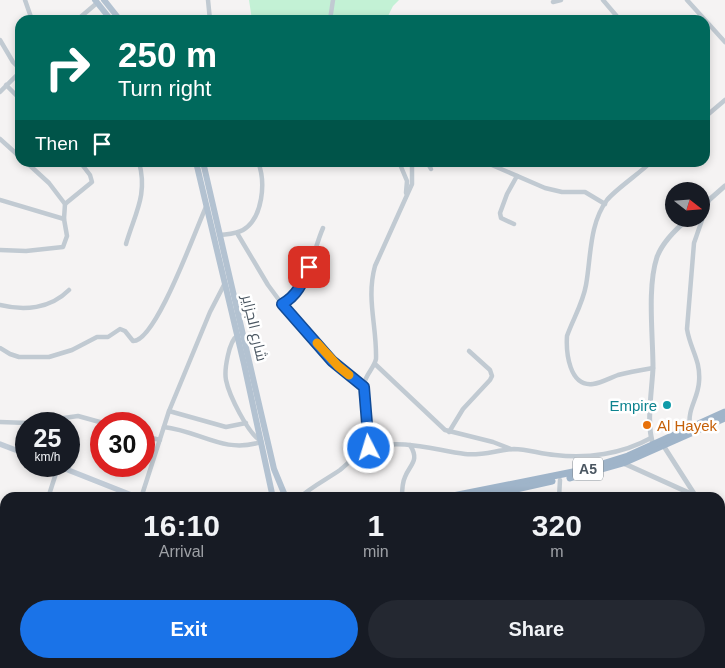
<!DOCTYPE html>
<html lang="en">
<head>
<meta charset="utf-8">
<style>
  :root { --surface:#171b24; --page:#242831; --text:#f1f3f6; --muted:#9ea1a6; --accent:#1a73e8 }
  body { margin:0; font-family:Helvetica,Cairo,sans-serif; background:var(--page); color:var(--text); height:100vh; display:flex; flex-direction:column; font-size:19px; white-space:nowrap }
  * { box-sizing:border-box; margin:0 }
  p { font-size:16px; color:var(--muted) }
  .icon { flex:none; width:28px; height:28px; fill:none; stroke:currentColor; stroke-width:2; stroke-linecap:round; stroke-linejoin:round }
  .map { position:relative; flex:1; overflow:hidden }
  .side { position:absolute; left:0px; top:492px; width:725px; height:176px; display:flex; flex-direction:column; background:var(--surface); border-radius:15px 15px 0 0; box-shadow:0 2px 8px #0003 }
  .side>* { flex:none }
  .guide { position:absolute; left:15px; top:15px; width:695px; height:152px; border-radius:15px; box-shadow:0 2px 8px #0003; background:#00695c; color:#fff; overflow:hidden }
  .needle { width:32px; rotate:107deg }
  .controls { position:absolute; left:665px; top:182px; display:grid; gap:10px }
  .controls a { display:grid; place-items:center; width:45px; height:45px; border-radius:50%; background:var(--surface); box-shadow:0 2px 8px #0003; font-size:25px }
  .speed { position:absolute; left:15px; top:412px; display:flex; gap:10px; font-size:25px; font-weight:700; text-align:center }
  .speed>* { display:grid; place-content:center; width:65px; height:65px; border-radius:50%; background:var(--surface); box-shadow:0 2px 8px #0003; line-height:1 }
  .speed small { font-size:12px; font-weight:400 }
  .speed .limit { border:8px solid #d22; background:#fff; color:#111 }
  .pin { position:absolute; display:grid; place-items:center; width:42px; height:42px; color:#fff; margin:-21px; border-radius:10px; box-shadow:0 2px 8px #0006 }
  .me { position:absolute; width:55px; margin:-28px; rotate:355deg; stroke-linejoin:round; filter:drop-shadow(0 0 4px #0008) }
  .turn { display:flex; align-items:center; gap:18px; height:105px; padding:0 20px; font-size:22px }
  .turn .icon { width:65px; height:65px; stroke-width:2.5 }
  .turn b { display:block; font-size:35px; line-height:42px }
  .then { display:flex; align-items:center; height:48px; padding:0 20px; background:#0003; gap:10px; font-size:19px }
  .eta { display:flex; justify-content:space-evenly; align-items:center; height:85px; text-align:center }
  .eta b { font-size:30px; font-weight:700; line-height:35px }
  .button { display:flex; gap:10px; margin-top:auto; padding:10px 20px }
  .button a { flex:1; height:58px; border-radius:30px; background:var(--accent); color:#fff; font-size:20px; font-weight:700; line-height:58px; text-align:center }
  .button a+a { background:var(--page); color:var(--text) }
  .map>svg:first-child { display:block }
</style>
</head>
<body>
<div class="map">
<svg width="725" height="668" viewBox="0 0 725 668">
  <rect width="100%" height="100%" fill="#f5f3f3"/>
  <path fill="#c3f1d5" d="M249 0H399L393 6 386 20H252Z"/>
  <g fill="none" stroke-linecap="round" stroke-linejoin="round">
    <g stroke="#c1cad2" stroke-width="4.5">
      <path d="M25 0 32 20"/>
      <path d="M208 0 210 20"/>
      <path d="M603 0 620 20"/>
      <path d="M687 0 725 42"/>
      <path d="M553 2 561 0"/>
      <path d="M77 20 97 3"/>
      <path d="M330 20 333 0"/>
      <path d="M0 40 13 62 20 69"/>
      <path d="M6 85 20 99"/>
      <path d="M0 92 20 72"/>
      <path d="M705 117 725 100"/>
      <path d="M0 139 20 157"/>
      <path d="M399 162 407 181 406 193"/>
      <path d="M427 162 431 169"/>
      <path d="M485 162 545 188 562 192H585L605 204"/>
      <path d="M651 162C640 173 616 189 607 200 589 224 591 258 586 285 583 303 573 319 567 336 566 352 569 387 593 384 601 383 610 378 618 375 629 372 641 370 653 368"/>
      <path d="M0 200 64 219 65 204 49 183 26 162"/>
      <path d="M65 204 92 182 90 175 80 162"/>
      <path d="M514 224 501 218 500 213 507 194 517 176"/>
      <path d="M237 233 268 285 282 304 332 361 364 387"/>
      <path d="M220 235C227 234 236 234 243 230 263 218 266 182 258 162"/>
      <path d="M126 244C135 213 148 195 139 162"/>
      <path d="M0 250 26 251 63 247 67 236 64 219"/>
      <path d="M282 304C309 289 312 253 323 228"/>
      <path d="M0 305C24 311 50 309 69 290"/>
      <path d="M237 336C229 341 224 370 226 380 229 395 248 434 261 441"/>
      <path d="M0 348 10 354 19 357H49L72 350 97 337H108L120 329 125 331 133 341C156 342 196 228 206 207"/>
      <path d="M375 364 445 430 493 442 511 449"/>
      <path d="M169 411 226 427 246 423"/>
      <path d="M0 422 28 423 78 416 107 424"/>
      <path d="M164 427C200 431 223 454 261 442"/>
      <path d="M690 427C687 409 698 399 699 382 701 360 690 349 687 329L694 243 709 200"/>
      <path d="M449 432 463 409 490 380 492 376 490 370 469 351"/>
      <path d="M144 436 160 440"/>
      <path d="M369 448C368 432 362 398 364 384 366 374 374 368 376 359 377 326 366 299 375 266L412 184V162"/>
      <path d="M48 498 58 467"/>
      <path d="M141 498 169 411 210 312 225 283"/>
      <path d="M299 498C311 487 327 479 340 470 349 463 359 451 370 448 401 438 434 450 465 454 482 456 497 450 514 449 527 449 541 454 555 455 587 459 622 454 651 438"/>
      <path d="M402 498C402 491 402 483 405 477 410 464 420 461 410 445"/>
      <path d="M559 498 560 480"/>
      <path d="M0 575 5 573"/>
      <path d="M0 623 5 621"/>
      <path d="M0 659 5 649"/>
      <path d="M0 666 8 668"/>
      <path d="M561 668 563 664"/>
    </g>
    <g stroke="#c1cad2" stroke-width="5">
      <path d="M701 207 725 186"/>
      <path d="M653 444C646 424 652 390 653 368 653 335 647 287 657 257 663 241 676 229 688 219"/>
      <path d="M663 445 695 495"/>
      <path d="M623 463 696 496"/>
      <path d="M720 528 725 535"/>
      <path d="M720 609 725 603"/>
      <path d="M671 668 675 664"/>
    </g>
    <g stroke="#c1cbd6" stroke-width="5.5">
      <path d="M0 444 26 454"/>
      <path d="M58 466 139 498"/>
      <path d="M63 668 64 664"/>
    </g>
    <g stroke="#b3c2d1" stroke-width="6">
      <path d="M95 0 111 20"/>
      <path d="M104 0 120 20"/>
      <path d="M196 162 244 364 273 498"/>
      <path d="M203 162 274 469 286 498"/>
    </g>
    <g stroke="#9fb4c9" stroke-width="7">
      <path d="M570 478 623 463 725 418"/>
      <path d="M443 498 583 470 628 456 725 412"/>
      <path d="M477 498 552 481"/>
      <path d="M266 668 267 664"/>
      <path d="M275 668 276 664"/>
    </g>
  </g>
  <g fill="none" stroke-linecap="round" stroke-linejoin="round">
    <g stroke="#114b97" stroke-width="12">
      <path id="route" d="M309 267C303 282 297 296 282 304L332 361 364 387 369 448"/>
    </g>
    <use href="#route" stroke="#1a73e8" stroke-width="9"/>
    <path stroke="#f59e0b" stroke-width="9" d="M317 343 338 366 349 375"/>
  </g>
  <circle fill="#0f9aa8" stroke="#fff" stroke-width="2" cx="667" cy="405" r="5"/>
  <circle fill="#e8710a" stroke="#fff" stroke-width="2" cx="647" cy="425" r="5"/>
  <g text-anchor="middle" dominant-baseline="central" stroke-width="5" stroke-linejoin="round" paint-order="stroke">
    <rect fill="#fff" stroke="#808990" stroke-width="1" x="573" y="457.5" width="30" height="23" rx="4"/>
    <g font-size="14" font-weight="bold" fill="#4a5661">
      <text x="588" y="469">A5</text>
    </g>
    <g font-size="15" fill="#4a5661" stroke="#fff">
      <text transform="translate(255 328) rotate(77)">شارع الجزاير</text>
    </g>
    <g font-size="15" fill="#0d838f" stroke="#fff" text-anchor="end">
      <text x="657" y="405">Empire</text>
    </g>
    <g font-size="15" fill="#c56008" stroke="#fff" text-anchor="start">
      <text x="657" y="425">Al Hayek</text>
    </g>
  </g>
</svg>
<div class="controls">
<a><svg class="needle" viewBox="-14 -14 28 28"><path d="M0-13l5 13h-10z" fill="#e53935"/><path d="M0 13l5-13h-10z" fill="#9ea1a6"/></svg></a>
</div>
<div class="speed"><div>25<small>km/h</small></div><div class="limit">30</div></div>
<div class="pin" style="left:309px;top:267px;background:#d93025"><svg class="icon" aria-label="arrive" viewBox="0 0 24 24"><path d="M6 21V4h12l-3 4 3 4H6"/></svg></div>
<svg class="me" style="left:369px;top:448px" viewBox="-20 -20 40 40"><circle r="17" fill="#1a73e8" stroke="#fff" stroke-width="3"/><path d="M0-11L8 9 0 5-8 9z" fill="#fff"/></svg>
<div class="guide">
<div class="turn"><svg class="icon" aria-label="right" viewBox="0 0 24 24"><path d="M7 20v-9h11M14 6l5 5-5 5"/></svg><div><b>250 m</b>Turn right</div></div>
<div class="then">Then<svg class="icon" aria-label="arrive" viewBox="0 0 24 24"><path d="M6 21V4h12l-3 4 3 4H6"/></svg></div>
</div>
<section class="side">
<div class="eta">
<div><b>16:10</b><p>Arrival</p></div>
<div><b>1</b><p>min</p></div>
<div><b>320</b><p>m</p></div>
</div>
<div class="button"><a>Exit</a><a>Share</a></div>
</section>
</div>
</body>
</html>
